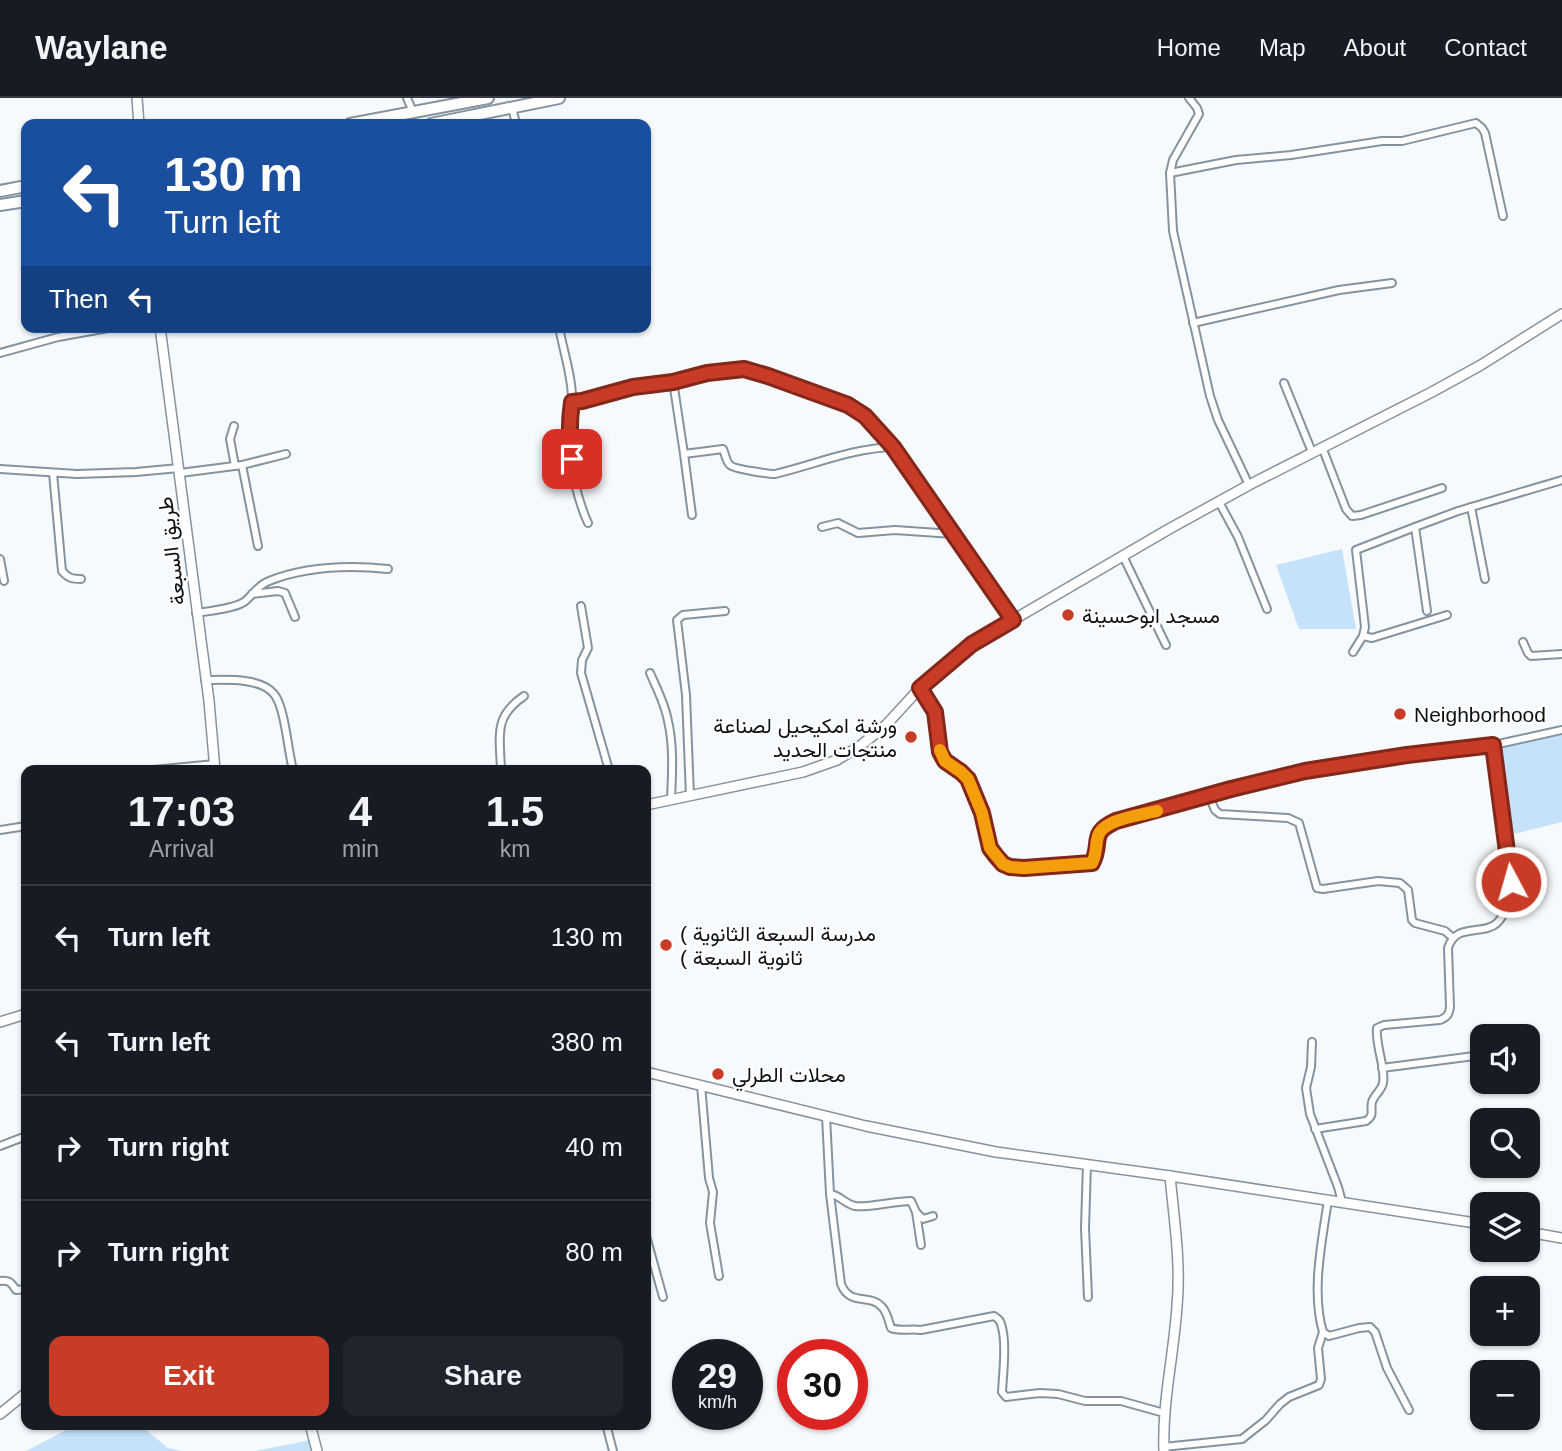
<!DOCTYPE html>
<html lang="en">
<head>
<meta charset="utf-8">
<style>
  :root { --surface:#171b24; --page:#20242c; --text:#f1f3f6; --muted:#9ea1a6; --line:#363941; --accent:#c83c27 }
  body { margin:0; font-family:Arial,Vazirmatn,sans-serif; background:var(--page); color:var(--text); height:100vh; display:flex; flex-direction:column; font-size:26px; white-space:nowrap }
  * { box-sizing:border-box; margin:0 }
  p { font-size:23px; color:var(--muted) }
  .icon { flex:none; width:38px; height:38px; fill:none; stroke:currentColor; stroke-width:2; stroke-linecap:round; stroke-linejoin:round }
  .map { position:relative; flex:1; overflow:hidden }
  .details { position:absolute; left:21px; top:667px; width:630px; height:665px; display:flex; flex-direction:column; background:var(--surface); border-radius:14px; box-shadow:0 2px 5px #0004 }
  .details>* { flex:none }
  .banner { position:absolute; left:21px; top:21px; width:630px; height:214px; border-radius:14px; box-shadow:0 2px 5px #0004; background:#1a4fa0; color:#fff; overflow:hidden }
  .controls { position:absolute; left:1470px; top:926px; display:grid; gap:14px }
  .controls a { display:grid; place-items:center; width:70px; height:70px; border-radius:14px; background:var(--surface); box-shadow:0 2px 5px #0004; font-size:35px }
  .speed { position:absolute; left:672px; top:1241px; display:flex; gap:14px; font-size:35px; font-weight:700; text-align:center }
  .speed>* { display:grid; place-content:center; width:91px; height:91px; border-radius:50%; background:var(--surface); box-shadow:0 2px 5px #0004; line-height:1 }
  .speed small { font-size:18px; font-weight:400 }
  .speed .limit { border:10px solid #d22; background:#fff; color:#111 }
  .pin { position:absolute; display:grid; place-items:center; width:60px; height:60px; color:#fff; margin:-30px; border-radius:14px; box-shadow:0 4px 10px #0006 }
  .me { position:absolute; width:77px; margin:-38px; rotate:354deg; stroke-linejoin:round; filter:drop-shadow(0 0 5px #0008) }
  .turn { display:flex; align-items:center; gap:24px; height:147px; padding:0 28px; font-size:32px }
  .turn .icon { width:91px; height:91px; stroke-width:2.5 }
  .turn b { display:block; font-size:49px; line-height:60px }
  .then { display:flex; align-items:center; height:66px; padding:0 28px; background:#0003; gap:14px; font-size:26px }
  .eta { display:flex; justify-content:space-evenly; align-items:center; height:119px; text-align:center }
  .eta b { font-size:42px; font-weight:800; line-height:49px }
  .action { display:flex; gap:14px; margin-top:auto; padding:14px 28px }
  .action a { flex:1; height:80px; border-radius:14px; background:var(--accent); color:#fff; font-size:28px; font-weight:800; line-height:80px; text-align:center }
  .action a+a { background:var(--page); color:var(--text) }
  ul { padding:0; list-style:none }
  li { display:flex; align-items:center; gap:21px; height:105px; padding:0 28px; border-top:2px solid var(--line) }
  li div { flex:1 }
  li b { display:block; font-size:26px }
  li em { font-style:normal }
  header { display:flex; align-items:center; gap:42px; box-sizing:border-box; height:98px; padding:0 35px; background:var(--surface); border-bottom:2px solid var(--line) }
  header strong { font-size:33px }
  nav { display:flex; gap:38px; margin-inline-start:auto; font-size:24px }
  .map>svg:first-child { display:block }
</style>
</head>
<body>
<header>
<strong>Waylane</strong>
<nav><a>Home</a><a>Map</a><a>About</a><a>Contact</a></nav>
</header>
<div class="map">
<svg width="1562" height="1353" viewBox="0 0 1562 1353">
  <rect width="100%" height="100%" fill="#f7fafd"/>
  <g fill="#c5e2fa">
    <path d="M1342 451 1356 531H1299L1276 467Z"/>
    <path d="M1562 637V724L1514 736 1500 650Z"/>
    <path d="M76 1327H140L168 1350 182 1353H26Z"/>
    <path d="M308 1342 312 1353H255L301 1344Z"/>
  </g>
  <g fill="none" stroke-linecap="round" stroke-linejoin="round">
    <g stroke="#84939f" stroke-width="10">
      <g id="street">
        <path d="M407 0 413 14"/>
        <path d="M1189 0 1197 10 1199 16 1173 62 1170 75 1173 133 1210 298 1218 322 1249 387"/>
        <path d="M512 9 516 26"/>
        <path d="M1170 75 1236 62 1291 57 1382 43H1402L1476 25 1482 30 1485 35 1503 118"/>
        <path d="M1193 225 1339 192 1392 185"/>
        <path d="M559 229C563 252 573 281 572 304 572 316 569 328 569 341 570 368 577 401 588 425"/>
        <path d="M0 255 58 239 114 229"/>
        <path d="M673 283 684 356 723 351C725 355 726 364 730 367 734 371 768 376 775 376 813 367 853 350 893 349"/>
        <path d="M1284 285 1312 354"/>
        <path d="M572 304 582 303 633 289 673 283 707 275 744 271 848 307 865 318 893 349 1013 522"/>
        <path d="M234 328 230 341 235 368"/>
        <path d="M1322 349 1346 411 1352 418 1361 417 1442 390"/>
        <path d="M684 356 692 417"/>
        <path d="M242 367 258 448"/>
        <path d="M0 371 77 376 136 374 179 370"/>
        <path d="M53 375 62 473C68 480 72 481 81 481"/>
        <path d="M180 375 242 367 286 356"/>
        <path d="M1219 404 1238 439 1267 511"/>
        <path d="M1471 409 1485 481"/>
        <path d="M822 429 838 425 858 435 895 432 953 436"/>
        <path d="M1123 458 1166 547"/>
        <path d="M0 461 4 483"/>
        <path d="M252 496 278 493 285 495 295 519"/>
        <path d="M581 508 588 550 582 562 581 575 609 672"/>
        <path d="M1427 513 1415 429 1458 413 1562 382"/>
        <path d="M196 515C209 513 233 511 244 504 253 497 258 487 269 483 307 468 349 467 388 471"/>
        <path d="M1363 538 1372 540 1447 517"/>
        <path d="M1523 544 1528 555 1531 558 1562 556"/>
        <path d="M1353 554 1363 538 1365 529 1356 452 1415 429"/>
        <path d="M650 575C657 591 665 606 668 623 674 649 672 676 671 702"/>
        <path d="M205 582C225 582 260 579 274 596 285 609 288 654 293 672"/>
        <path d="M920 590 935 614 940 654 945 663 961 674 968 681 982 715 990 750 996 758 1003 766 1010 769 1024 770 1092 765C1103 744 1088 736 1116 723L1231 691 1305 673 1407 657 1494 647 1562 632"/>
        <path d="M153 672 215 666"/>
        <path d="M501 672C500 638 493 619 524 598"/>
        <path d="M690 698 686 597 677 522 683 517 725 513"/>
        <path d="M1209 698 1215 712 1220 716 1288 720 1299 725 1317 790 1323 791 1378 783 1400 785 1408 792 1412 822 1415 825 1445 833 1453 840"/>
        <path d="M0 732 26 728"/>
        <path d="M1312 944 1311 969 1306 990 1310 1016 1338 1089 1342 1104"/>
        <path d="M1382 970 1482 957"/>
        <path d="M701 987 709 1080 713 1094 710 1125 719 1178"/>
        <path d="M826 1018 830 1096 841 1186C850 1209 870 1195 882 1209 887 1214 889 1224 891 1230 901 1234 910 1230 921 1232L994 1218C998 1221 1000 1221 1001 1226 1007 1243 1003 1275 1002 1294L1006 1299 1040 1295 1058 1296 1085 1303H1121L1164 1315"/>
        <path d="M1315 1031 1366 1023C1375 1017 1370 1013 1372 1004 1374 997 1382 992 1383 985 1386 970 1375 947 1377 930L1384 927 1440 922C1447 919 1449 917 1450 909L1448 850C1456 824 1483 838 1497 825 1507 815 1510 798 1511 785 1512 769 1508 753 1506 737 1502 707 1498 677 1494 647"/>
        <path d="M0 1048 26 1038"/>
        <path d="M1087 1066 1085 1130 1088 1199"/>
        <path d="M830 1096C840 1097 845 1106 855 1108 867 1110 895 1103 911 1103L916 1114 923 1121 933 1118"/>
        <path d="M1328 1102C1322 1143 1311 1194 1323 1234L1329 1238 1359 1230 1370 1229 1375 1234 1387 1270 1409 1312"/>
        <path d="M916 1114 921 1147"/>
        <path d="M646 1138 663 1199"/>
        <path d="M0 1183C9 1182 11 1184 16 1192L26 1191"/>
        <path d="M606 1326 613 1353"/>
        <path d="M1163 1349 1242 1341 1266 1322 1280 1306 1289 1299 1319 1287 1321 1281 1318 1250 1323 1234"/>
      </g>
    </g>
    <g stroke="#84939f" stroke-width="12">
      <g id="secondary">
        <path d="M137 0 139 26"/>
        <path d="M160 229 209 603 215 672"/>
        <path d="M646 707 803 674 837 662 860 648 886 627 920 590 972 546 1169 431 1249 387 1432 294 1481 267 1562 216"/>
        <path d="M0 924 26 916"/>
        <path d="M646 974 866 1028 996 1054 1170 1078 1482 1126"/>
        <path d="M1528 1134 1562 1140"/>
        <path d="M0 1316 26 1295"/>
        <path d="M310 1326 317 1353"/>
        <path d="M1164 1353C1162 1304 1174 1256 1177 1208 1181 1165 1174 1121 1170 1078"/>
      </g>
    </g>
    <g stroke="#84939f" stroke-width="14">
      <g id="highway">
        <path d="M350 26 488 0"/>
        <path d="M431 26 559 0"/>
        <path d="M0 93 26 88"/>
        <path d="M0 107 26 103"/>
      </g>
    </g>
    <use href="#street" stroke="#fff" stroke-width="6"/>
    <use href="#secondary" stroke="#fff" stroke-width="9"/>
    <use href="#highway" stroke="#fff" stroke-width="10"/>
  </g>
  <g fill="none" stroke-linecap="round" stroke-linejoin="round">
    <g stroke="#822719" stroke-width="18">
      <path id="route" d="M572 361C569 341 569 324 572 304L582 303 633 289 673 284 707 275 744 271 768 278 848 307 865 318 893 349 1013 522 972 546 920 590 935 614 940 654 945 663 961 674 968 681 982 715 990 750 996 758 1003 766 1010 769 1024 770 1092 765C1103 744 1088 736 1116 723L1231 691 1305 673 1407 657 1493 647 1511 784"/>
    </g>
    <use href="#route" stroke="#c83c27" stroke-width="12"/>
    <path stroke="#f59e0b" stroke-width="12" d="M940 652 945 663 961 674 968 681 982 715 990 750 1003 766 1010 769 1024 770 1092 765C1097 756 1095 747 1098 738 1103 721 1141 717 1157 713"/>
  </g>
  <g fill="#c83c27" stroke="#fff" stroke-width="2.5">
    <circle cx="1068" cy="517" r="7"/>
    <circle cx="1400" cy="616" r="7"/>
    <circle cx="911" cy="639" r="7"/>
    <circle cx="666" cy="847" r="7"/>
    <circle cx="718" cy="976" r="7"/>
  </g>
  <g text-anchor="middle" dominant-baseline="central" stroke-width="5" stroke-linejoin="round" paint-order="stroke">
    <g font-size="21" fill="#0d1216" stroke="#fff">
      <text transform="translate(171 453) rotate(-97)">طريق السبعة</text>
    </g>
    <g font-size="21" fill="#0d1216" stroke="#fff" text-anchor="start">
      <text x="1082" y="517">مسجد ابوحسينة</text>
      <text x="1414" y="616">Neighborhood</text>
      <text x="897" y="627" text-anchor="end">ورشة امكيحيل لصناعة<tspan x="897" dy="24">منتجات الحديد</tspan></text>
      <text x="680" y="835">( مدرسة السبعة الثانوية<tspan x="680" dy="24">( ثانوية السبعة</tspan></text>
      <text x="732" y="976">محلات الطرلي</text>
    </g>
  </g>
</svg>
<div class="controls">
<a><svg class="icon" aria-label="sound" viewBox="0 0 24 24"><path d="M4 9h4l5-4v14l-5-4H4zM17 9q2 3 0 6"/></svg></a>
<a><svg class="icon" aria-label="search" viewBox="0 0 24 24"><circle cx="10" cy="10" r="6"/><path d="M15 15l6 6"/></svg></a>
<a><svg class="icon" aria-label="layers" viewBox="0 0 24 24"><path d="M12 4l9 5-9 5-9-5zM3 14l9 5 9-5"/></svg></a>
<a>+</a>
<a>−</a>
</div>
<div class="speed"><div>29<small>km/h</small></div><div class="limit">30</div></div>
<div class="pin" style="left:572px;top:361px;background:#d93025"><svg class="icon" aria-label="arrive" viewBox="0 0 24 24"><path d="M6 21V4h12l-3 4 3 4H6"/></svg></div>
<svg class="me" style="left:1511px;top:784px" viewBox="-20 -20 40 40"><circle r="17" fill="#c83c27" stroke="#fff" stroke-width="3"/><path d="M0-11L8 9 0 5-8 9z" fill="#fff"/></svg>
<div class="banner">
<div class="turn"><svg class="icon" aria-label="left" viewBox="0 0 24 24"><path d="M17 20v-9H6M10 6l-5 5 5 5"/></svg><div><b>130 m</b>Turn left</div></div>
<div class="then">Then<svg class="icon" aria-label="left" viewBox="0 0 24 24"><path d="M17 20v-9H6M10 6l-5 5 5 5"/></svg></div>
</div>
<section class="details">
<div class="eta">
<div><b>17:03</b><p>Arrival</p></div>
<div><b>4</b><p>min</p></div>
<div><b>1.5</b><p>km</p></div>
</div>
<ul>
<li><svg class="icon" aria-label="left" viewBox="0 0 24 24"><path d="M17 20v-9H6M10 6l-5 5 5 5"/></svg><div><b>Turn left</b></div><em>130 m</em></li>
<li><svg class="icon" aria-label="left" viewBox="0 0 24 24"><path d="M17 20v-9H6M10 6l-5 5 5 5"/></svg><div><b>Turn left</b></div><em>380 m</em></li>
<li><svg class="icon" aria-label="right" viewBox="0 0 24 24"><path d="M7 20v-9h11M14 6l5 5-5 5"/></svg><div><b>Turn right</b></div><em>40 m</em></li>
<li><svg class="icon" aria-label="right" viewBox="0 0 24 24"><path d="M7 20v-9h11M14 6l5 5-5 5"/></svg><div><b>Turn right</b></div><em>80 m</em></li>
</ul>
<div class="action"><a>Exit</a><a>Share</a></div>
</section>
</div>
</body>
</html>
